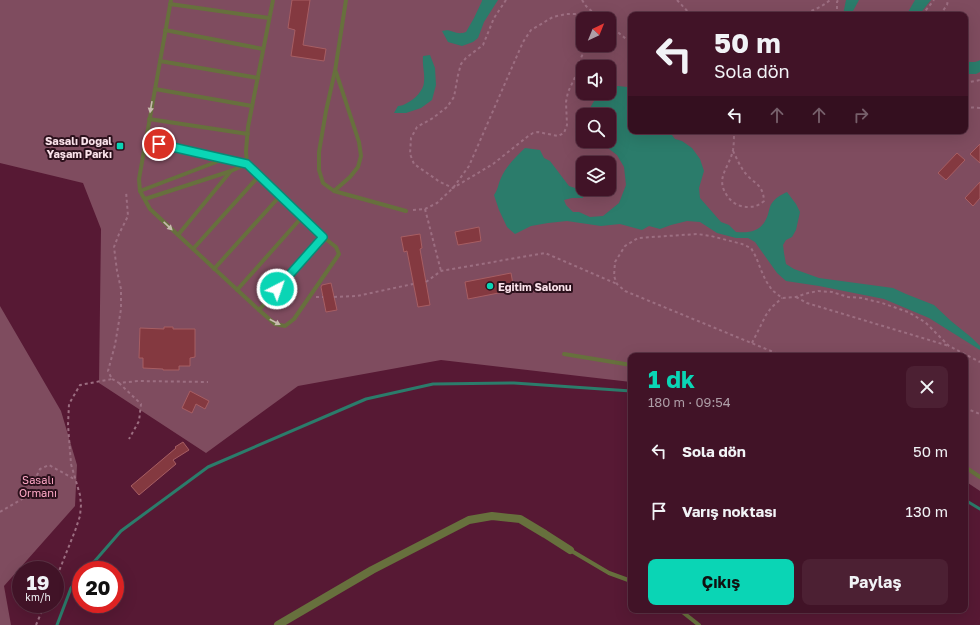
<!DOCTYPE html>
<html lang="tr">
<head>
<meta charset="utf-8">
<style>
  :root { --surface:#411327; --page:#4c2033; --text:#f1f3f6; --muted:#ae9ea7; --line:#5a3244; --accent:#0ad5b5 }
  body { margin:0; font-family:"Golos Text",sans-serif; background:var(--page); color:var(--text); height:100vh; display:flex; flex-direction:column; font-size:15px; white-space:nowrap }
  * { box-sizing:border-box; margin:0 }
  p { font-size:13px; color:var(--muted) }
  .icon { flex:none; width:22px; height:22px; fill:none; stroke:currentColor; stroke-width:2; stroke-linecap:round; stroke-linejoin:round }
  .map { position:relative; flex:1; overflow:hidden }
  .drawer { position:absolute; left:628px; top:353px; width:340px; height:260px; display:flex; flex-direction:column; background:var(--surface); border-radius:8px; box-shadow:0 4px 16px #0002,0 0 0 1px var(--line) }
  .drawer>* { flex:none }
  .banner { position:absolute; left:628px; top:12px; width:340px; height:122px; border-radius:8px; box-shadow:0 4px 16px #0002,0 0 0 1px var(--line); background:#411327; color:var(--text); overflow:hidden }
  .needle { width:26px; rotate:43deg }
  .buttons { position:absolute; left:576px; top:12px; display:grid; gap:8px }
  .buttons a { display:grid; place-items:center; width:40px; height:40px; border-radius:8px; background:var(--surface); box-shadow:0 4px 16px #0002,0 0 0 1px var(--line); font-size:20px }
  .speed { position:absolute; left:12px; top:561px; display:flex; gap:8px; font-size:20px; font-weight:700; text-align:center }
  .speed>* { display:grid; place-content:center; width:52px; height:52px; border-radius:50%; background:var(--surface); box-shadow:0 4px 16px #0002,0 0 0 1px var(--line); line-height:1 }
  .speed small { font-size:10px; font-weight:400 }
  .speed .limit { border:6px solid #d22; background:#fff; color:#111 }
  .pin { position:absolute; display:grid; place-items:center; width:34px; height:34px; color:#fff; margin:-17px; border:2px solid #fff; border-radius:50%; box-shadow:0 1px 4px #0007 }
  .me { position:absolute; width:44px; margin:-22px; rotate:41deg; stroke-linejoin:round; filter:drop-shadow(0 0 3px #0008) }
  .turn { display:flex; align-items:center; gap:14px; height:84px; padding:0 20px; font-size:18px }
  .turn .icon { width:52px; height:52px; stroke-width:2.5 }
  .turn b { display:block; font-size:28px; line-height:34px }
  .lanes { display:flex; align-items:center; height:38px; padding:0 20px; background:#0003; justify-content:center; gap:20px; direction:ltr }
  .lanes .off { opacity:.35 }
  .round { display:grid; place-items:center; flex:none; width:42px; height:42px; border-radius:8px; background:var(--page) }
  .summary { display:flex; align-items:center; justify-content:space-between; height:68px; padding:0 20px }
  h1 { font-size:24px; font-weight:700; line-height:30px; color:var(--accent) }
  .action { display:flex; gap:8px; margin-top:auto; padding:8px 20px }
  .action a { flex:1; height:46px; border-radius:8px; background:var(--accent); color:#111; font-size:16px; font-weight:700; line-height:46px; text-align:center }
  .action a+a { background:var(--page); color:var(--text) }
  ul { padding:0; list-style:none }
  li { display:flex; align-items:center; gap:12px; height:60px; padding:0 20px }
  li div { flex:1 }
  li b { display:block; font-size:15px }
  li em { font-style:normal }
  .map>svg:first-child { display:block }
</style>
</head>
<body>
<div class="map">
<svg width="980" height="625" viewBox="0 0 980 625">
  <rect width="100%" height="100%" fill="#571934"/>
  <g fill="#7f4c5f" fill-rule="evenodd">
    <path d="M0 0H980V491L965 481V356H631V382L441 360 298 386 206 453 99 383 101 229 83 183 0 163ZM631 15H965V131H631ZM583 19H609V45H583ZM583 67H609V93H583ZM583 115H609V141H583ZM583 163H609V189H583Z"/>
    <path d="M0 306 61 411 77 465 75 506 4 586 11 625H0Z"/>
  </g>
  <g fill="#2b7c6b">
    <path d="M482 0H498L484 22 478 38 473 42 462 46 448 42 442 31C452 28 455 36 466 32L474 18 482 1Z"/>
    <path d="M846 0H859L853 11V15H843Z"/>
    <path d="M915 0H931L919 15H908V12Z"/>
    <path d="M430 55 435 68 436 85 432 100 421 108 406 113H394L398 106C401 106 404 105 407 103 414 100 424 90 424 82 425 73 422 65 423 56Z"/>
    <path d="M980 60V72L976 74H965V61C969 62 976 63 980 60Z"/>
    <path d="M618 86 627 87 631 89V131H669L675 139 682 141 692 148 700 159 704 171 699 188 700 198 721 222 729 225 736 232C750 233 761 232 767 217 769 213 769 207 772 203 776 197 781 195 787 192L796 204 800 212 796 230 792 237 786 240 783 245 784 253 786 264 794 269 819 278 893 288 906 294 934 305 951 321 972 338 980 346V350L929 318 884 299 819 286 786 281 777 273 755 242 748 238H736L717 233 700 222 687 221 671 225 660 229 649 226 642 230 620 224 601 226 567 221 548 223 531 226 515 234 507 227 499 210 494 195C498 190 498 184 501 178 506 166 516 157 525 148L540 150 544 158 550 161 569 186 584 191 583 198H572L564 200 566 205 573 212H579L590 217 603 216 619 203 626 185 624 167 617 155 604 145 595 141H609V115H589C589 107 595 99 601 93H609V89Z"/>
  </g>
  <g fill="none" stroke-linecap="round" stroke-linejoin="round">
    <g stroke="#2b7c6b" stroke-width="3">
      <path d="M965 500 980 509"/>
      <path d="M87 570 121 531 208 467 366 399 433 384 514 383 631 391"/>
      <path d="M57 625 71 588 81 576"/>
    </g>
  </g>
  <g fill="#843940" stroke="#a75e63">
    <path d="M292 0H310L303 45 326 49 324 61 291 56 295 30 288 28Z"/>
    <path d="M980 144V163L970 154Z"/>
    <path d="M957 153 965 160 946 180 938 173Z"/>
    <path d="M980 182V198L973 206 965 198Z"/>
    <path d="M479 227 481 241 458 245 455 232Z"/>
    <path d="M420 234 422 248 420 249 430 305 418 307 407 251 404 252 401 237Z"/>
    <path d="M511 273 514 290 468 299 465 282Z"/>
    <path d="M331 283 337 310 326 312 321 287 322 285Z"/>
    <path d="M164 327H173V329H195V357L190 358V366H179V370H163V369L143 368V358H139L140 328 164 329Z"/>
    <path d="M190 391 209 401 205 409 196 404 192 413 182 408Z"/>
    <path d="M183 442 189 450 173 460 176 464 139 495 131 486 176 448 175 447Z"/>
  </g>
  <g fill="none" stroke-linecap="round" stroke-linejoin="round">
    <g stroke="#9c6e81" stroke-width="2" stroke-dasharray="3 3" stroke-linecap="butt">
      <path d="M506 0 494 18 483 45 466 58 461 64 458 75 454 97 447 107 433 118 417 127 411 138 410 154 414 164 440 182 453 188 493 164 527 137 533 133 538 132 558 136 564 133 567 125 566 102 568 92 578 71 580 60 587 45"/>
      <path d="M582 0 586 6 599 18"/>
      <path d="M677 0 691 15"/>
      <path d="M800 15C811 11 821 8 830 0"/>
      <path d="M837 15V2L838 0"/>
      <path d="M922 15 934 0"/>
      <path d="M940 15 947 5 948 0"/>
      <path d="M609 25 631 43"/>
      <path d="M965 83 980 80"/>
      <path d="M965 107 980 108"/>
      <path d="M749 131 766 132 793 131"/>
      <path d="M733 151C736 157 739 164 743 170 752 184 763 182 764 201 757 207 750 208 741 206 736 205 731 201 728 197 714 178 729 169 733 150 734 144 734 137 734 131"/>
      <path d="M425 209 441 271"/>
      <path d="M413 210 425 209 437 203 453 188 469 166 523 42 531 30 553 17 566 14H585L600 19"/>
      <path d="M426 282 441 271 545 253 617 284"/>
      <path d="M316 297H323"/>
      <path d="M334 297 357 296 413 284"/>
      <path d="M796 297 807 303 949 346"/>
      <path d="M752 343 766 315 771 308 782 298"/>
      <path d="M783 356 625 291 617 284 614 276 615 262 625 246 638 238 697 234 711 236 742 244 751 248 756 257 761 270 766 281 772 290 782 298 796 297 808 293 818 291 832 292 848 297 862 298 882 303 908 312 925 322 949 346 980 362"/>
      <path d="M112 379 119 383 138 381 208 382"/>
      <path d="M119 383 141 404 139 421 129 439"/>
      <path d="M965 408 980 414"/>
      <path d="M0 512 27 496 40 469 49 465 76 480"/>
      <path d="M55 581 75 531 80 516 81 505 80 495 71 464 68 425 69 404 80 385 112 379 108 371 115 345 121 309V289L117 271 114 247 119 234 128 216 126 191"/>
      <path d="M36 625 45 604"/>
    </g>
    <g stroke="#67703d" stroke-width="4">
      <path d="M171 0 139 179 140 191 150 209 259 310 275 324 285 326 294 319 339 254 336 247 323 237 247 164 246 151 248 127 273 0"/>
      <path d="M346 0 335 71 326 111 319 152V170L323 183 334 191 406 211"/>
      <path d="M170 4 269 18"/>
      <path d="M165 30 263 49"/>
      <path d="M160 61 258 78"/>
      <path d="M155 89 252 106"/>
      <path d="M149 119 248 134"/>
      <path d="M146 141 247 164"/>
      <path d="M140 191 224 159"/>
      <path d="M334 191 350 177 358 167 361 156 359 142 336 72"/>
      <path d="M145 199 231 171 247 164"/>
      <path d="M178 235 230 172"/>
      <path d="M193 249 259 176"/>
      <path d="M214 269 280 196"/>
      <path d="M237 290 302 217"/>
      <path d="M259 310 323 237"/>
      <path d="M564 354 631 365"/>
      <path d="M965 467 980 477"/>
      <path d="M570 550 609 573 631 581"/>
      <path d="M680 610 699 625"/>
    </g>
    <path stroke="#67703d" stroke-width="8" d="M278 625 372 570 469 520 492 516 520 519 545 534 570 550"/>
  </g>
  <defs><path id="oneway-solid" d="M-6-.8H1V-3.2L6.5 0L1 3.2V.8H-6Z"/></defs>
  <g fill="#c7baad">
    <use href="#oneway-solid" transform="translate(151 107) rotate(100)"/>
    <use href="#oneway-solid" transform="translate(168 226) rotate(43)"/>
    <use href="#oneway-solid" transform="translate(275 322) rotate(28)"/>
  </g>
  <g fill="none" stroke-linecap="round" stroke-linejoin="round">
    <g stroke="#068a76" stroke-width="10">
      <path id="route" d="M159 144 247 164 323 237 277 289"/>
    </g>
    <use href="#route" stroke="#0ad5b5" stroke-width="7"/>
  </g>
  <g fill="#0ad5b5" stroke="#2c111c" stroke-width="1.5">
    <rect x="116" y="142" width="8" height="8" rx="2"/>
    <circle cx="490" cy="286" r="4"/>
  </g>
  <g text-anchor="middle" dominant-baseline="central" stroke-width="4" stroke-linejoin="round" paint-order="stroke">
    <g font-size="11" font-weight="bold" fill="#fae2ea" stroke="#2c111c" text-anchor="end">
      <text x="112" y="140">Sasalı Doğal<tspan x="112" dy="13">Yaşam Parkı</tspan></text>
      <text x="498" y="286" text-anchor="start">Eğitim Salonu</text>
    </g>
    <g font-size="11" fill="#fca7c5" stroke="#2c111c">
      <text x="38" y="479">Sasalı<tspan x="38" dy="13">Ormanı</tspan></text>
    </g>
  </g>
</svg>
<div class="buttons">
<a><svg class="needle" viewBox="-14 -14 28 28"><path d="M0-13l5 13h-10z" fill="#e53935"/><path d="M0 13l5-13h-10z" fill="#ae9ea7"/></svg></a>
<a><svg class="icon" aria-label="sound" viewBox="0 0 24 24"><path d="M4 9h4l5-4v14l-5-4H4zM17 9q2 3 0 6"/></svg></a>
<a><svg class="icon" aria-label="search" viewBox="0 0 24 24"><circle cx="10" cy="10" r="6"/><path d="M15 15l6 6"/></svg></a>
<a><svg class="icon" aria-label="layers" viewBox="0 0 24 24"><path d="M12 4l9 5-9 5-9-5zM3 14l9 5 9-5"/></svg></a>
</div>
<div class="speed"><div>19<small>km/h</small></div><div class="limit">20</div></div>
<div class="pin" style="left:159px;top:144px;background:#d93025"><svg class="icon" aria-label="arrive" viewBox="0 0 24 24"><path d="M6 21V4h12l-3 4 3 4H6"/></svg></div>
<svg class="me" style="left:277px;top:289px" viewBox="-20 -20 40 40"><circle r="17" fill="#0ad5b5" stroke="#fff" stroke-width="3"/><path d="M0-11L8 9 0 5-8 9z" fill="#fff"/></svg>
<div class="banner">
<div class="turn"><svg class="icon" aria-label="left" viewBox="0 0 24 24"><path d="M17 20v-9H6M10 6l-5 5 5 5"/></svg><div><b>50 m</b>Sola dön</div></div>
<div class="lanes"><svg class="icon" aria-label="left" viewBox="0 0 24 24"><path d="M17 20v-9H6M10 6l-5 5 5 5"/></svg><svg class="icon off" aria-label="ahead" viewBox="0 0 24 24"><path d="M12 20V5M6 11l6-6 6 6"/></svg><svg class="icon off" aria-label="ahead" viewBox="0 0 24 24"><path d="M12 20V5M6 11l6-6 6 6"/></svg><svg class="icon off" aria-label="right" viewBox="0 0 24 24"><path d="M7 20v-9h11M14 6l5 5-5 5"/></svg></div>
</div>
<section class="drawer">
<div class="summary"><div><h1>1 dk</h1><p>180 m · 09:54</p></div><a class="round"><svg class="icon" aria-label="close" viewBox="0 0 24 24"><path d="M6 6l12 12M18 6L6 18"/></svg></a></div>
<ul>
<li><svg class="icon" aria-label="left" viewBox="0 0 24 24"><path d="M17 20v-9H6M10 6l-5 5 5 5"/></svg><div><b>Sola dön</b></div><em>50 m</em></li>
<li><svg class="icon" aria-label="arrive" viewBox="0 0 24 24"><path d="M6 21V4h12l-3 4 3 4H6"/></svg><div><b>Varış noktası</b></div><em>130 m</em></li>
</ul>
<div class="action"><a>Çıkış</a><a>Paylaş</a></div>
</section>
</div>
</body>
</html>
